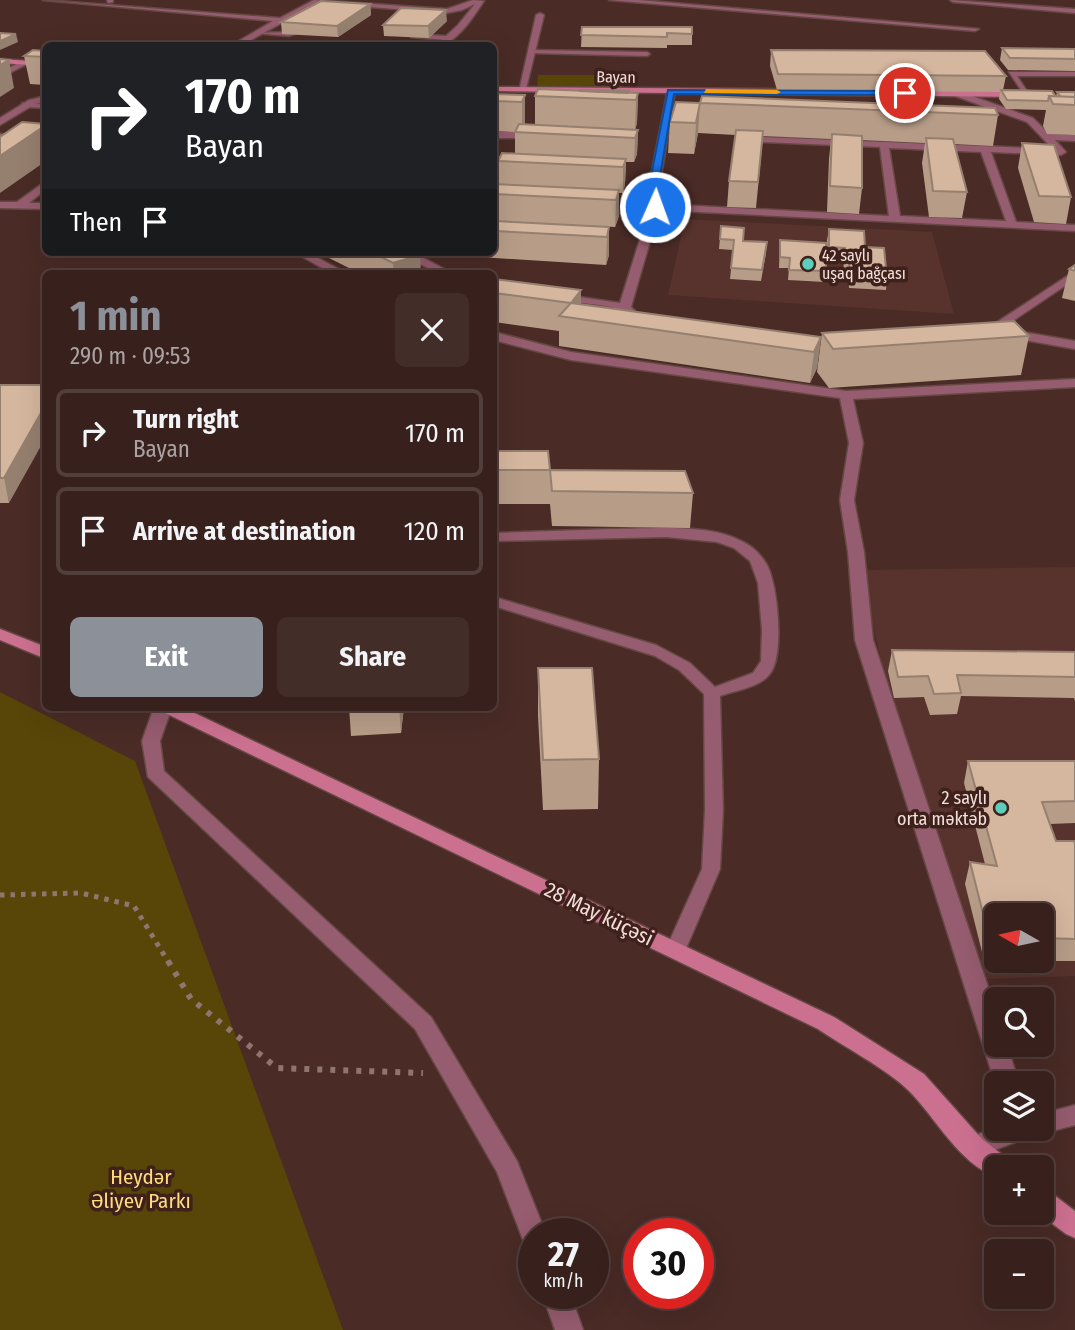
<!DOCTYPE html>
<html lang="en">
<head>
<meta charset="utf-8">
<style>
  :root { --surface:#38201c; --page:#432d29; --text:#f1f3f6; --muted:#aba3a3; --line:#523e3b; --accent:#8c9099 }
  body { margin:0; font-family:"Fira Sans Condensed",sans-serif; background:var(--page); color:var(--text); height:100vh; display:flex; flex-direction:column; font-size:26px; white-space:nowrap }
  * { box-sizing:border-box; margin:0 }
  p { font-size:23px; color:var(--muted) }
  .icon { flex:none; width:38px; height:38px; fill:none; stroke:currentColor; stroke-width:2; stroke-linecap:round; stroke-linejoin:round }
  .map { position:relative; flex:1; overflow:hidden }
  .drawer { position:absolute; left:42px; top:270px; width:455px; height:441px; display:flex; flex-direction:column; background:var(--surface); border-radius:10px; box-shadow:0 7px 28px #0002,0 0 0 2px var(--line) }
  .drawer>* { flex:none }
  .top-card { position:absolute; left:42px; top:42px; width:455px; height:214px; border-radius:10px; box-shadow:0 7px 28px #0002,0 0 0 2px var(--line); background:#202124; color:#fff; overflow:hidden }
  .needle { width:46px; rotate:279deg }
  .tools { position:absolute; left:984px; top:903px; display:grid; gap:14px }
  .tools a { display:grid; place-items:center; width:70px; height:70px; border-radius:10px; background:var(--surface); box-shadow:0 7px 28px #0002,0 0 0 2px var(--line); font-size:35px }
  .speed { position:absolute; left:518px; top:1218px; display:flex; gap:14px; font-size:35px; font-weight:700; text-align:center }
  .speed>* { display:grid; place-content:center; width:91px; height:91px; border-radius:50%; background:var(--surface); box-shadow:0 7px 28px #0002,0 0 0 2px var(--line); line-height:1 }
  .speed small { font-size:18px; font-weight:400 }
  .speed .limit { border:10px solid #d22; background:#fff; color:#111 }
  .pin { position:absolute; display:grid; place-items:center; width:60px; height:60px; color:#fff; margin:-30px; border:4px solid #fff; border-radius:50%; box-shadow:0 2px 7px #0007 }
  .me { position:absolute; width:77px; margin:-38px; rotate:2deg; stroke-linejoin:round; filter:drop-shadow(0 0 5px #0008) }
  .turn { display:flex; align-items:center; gap:24px; height:147px; padding:0 28px; font-size:32px }
  .turn .icon { width:91px; height:91px; stroke-width:2.5 }
  .turn b { display:block; font-size:49px; line-height:60px }
  .then { display:flex; align-items:center; height:66px; padding:0 28px; background:#0003; gap:14px; font-size:26px }
  .round { display:grid; place-items:center; flex:none; width:74px; height:74px; border-radius:10px; background:var(--page) }
  .head { display:flex; align-items:center; justify-content:space-between; height:119px; padding:0 28px }
  h1 { font-size:42px; font-weight:700; line-height:52px; color:var(--accent) }
  .cta { display:flex; gap:14px; margin-top:auto; padding:14px 28px }
  .cta a { flex:1; height:80px; border-radius:10px; background:var(--accent); color:#fff; font-size:28px; font-weight:700; line-height:80px; text-align:center }
  .cta a+a { background:var(--page); color:var(--text) }
  ul { padding:0; list-style:none }
  li { display:flex; align-items:center; gap:21px; height:88px; margin:0 14px 10px; padding:0 14px; border:4px solid var(--line); border-radius:10px }
  li div { flex:1 }
  li b { display:block; font-size:26px }
  li em { font-style:normal }
  .map>svg:first-child { display:block }
</style>
</head>
<body>
<div class="map">
<svg width="1075" height="1330" viewBox="0 0 1075 1330">
  <rect width="100%" height="100%" fill="#4a2b26"/>
  <g fill="#58322c" fill-rule="evenodd">
    <path d="M685 219 932 232 954 314 668 295Z"/>
    <path d="M1075 567V976L983 979 890 700 861 570ZM996 915H1041V961H996Z"/>
  </g>
  <g fill="#584508">
    <path d="M538 75H623L624 87H537Z"/>
    <path d="M0 692 135 761 343 1330H0Z"/>
  </g>
  <g fill="none" stroke-linecap="round" stroke-linejoin="round">
    <g stroke="#654843" stroke-width="3">
      <g id="lane">
        <path d="M107 0H113V2L108 3Z"/>
        <path d="M308 25 310 28 289 36 253 33 288 32Z"/>
        <path d="M409 34 447 36 450 38 447 40 411 37Z"/>
        <path d="M529 50 647 52 650 54 647 56 531 53Z"/>
        <path d="M1009 72H1075V76H1017L1029 94 1025 96Z"/>
        <path d="M22 103 46 104V108L25 107Z"/>
        <path d="M611 529C647 529 707 523 739 540 751 545 761 554 767 565 778 585 785 657 769 675 758 688 736 690 720 696L723 810 720 869 685 951 682 956 675 958 668 956 665 951 702 869 705 810 704 694 679 670 655 656 494 606V597L656 645 690 663 715 687 753 673 761 661 762 630 758 583 750 561 734 548 717 542 666 537 494 541V533Z"/>
      </g>
    </g>
    <g stroke="#654843" stroke-width="3">
      <g id="street">
        <path d="M43 0 280 18 314 0 447 9 473 0 484 1C473 17 456 46 435 46L458 25 475 4 462 10 447 13 318 3 240 46H230L273 21Z"/>
        <path d="M609 0H638L979 29 975 31Z"/>
        <path d="M950 0 1075 9V13L953 2Z"/>
        <path d="M540 13 544 15 526 89 519 91 536 15Z"/>
        <path d="M22 61 29 63 0 78V73Z"/>
        <path d="M668 89 675 91 661 176 660 204 889 216 880 147 736 141V137L739 136 1053 149 1027 122 955 96 958 91 1033 118 1049 134 1075 135V141L1055 140 1066 152 1061 155 991 152 1016 222 1075 225V231L659 210 631 307 639 315 650 320V326C636 328 632 317 622 311 612 304 569 303 555 299L553 297 559 294 620 303 650 207 651 176ZM889 148 981 152 1006 221 900 216Z"/>
        <path d="M46 96V101L35 104 0 125V118L29 100Z"/>
        <path d="M494 132H539L544 135 539 138H494Z"/>
        <path d="M0 134 46 136V142L0 140Z"/>
        <path d="M46 181V189L29 203H46V209L0 208V202H17Z"/>
        <path d="M294 252H307L346 273H331Z"/>
        <path d="M398 252H412L452 273H437Z"/>
        <path d="M1075 271V279L992 335 982 332Z"/>
        <path d="M1006 329 1075 341V349L1002 336 1000 333Z"/>
        <path d="M494 332 571 352 846 391 1075 379V387L853 399 863 443 854 500 864 552 873 640 996 1011V1045H1007L1019 1083H995L855 640 848 552 840 500 849 443 840 398 571 360 494 340Z"/>
        <path d="M154 707H172L160 741 164 771 431 1017 517 1161 546 1234H534V1249L525 1245 497 1172 415 1029 148 777 142 741Z"/>
        <path d="M1075 1105V1125L1041 1134 1034 1132 1032 1136 973 1158 964 1155 960 1147 964 1139 996 1128 1041 1129V1114Z"/>
        <path d="M542 1293H570L583 1330H555Z"/>
      </g>
    </g>
    <g stroke="#654843" stroke-width="3">
      <g id="secondary">
        <path d="M0 59 46 62V66L0 63Z"/>
        <path d="M494 87 1022 91 1026 94 1022 97 494 91Z"/>
        <path d="M0 629 46 647V659L0 640Z"/>
        <path d="M158 707H182L834 1017 924 1074 982 1139 1008 1159 1012 1167H996V1177C958 1163 935 1116 908 1090 888 1070 843 1046 818 1029L161 711Z"/>
        <path d="M1041 1189 1050 1192 1075 1211V1238L1066 1234 1038 1213H1041Z"/>
      </g>
    </g>
    <path stroke="#8f7470" stroke-width="5" stroke-dasharray="4.5 6" stroke-linecap="butt" d="M0 895 81 893 134 906 169 963"/>
    <path stroke="#8f7470" stroke-width="6" stroke-dasharray="5 8" stroke-linecap="butt" d="M168 961 191 999 277 1068 423 1073"/>
    <use href="#lane" fill="#965c6f" fill-rule="evenodd"/>
    <use href="#street" fill="#965c6f" fill-rule="evenodd"/>
    <use href="#secondary" fill="#cc7090" fill-rule="evenodd"/>
  </g>
  <g fill="#b79d88">
    <path d="M370 4 371 15 338 37 282 34 281 22Z"/>
    <path d="M447 21 429 38 384 36 383 25Z"/>
    <path d="M582 27 692 34V45H667V48L581 47Z"/>
    <path d="M1002 48 1075 49V71L1008 70 1000 60Z"/>
    <path d="M771 50 1006 76 1003 90 1056 97 1057 92H1075V135L1047 134 1043 126 1046 110 1006 109 999 99 1000 92 777 90 770 66Z"/>
    <path d="M46 51V85L30 84 24 56Z"/>
    <path d="M629 93H638L637 123 635 130H638L637 154 634 162H626L625 184 623 193H619V216L615 227 517 222 609 227V255L606 265 464 256V252H494V184H498V161L515 154V132L494 131V94L525 95V125H535V96Z"/>
    <path d="M676 102 998 115 993 146 954 144 967 192 962 218 929 217 922 163 925 143 862 140V188L859 214 827 212 829 159 831 139 763 136 756 208 727 207 729 181 736 135 698 133 694 154 668 153 670 122Z"/>
    <path d="M1022 143 1071 197 1066 224 1034 222 1018 168Z"/>
    <path d="M721 226 743 241 766 253 761 281 730 279 733 250 719 249Z"/>
    <path d="M829 229 865 247 887 279 886 290 849 288 848 272 844 271 843 258H828L827 240Z"/>
    <path d="M780 240 826 271 825 282 788 280 789 268H779Z"/>
    <path d="M317 252H414L421 273H359Z"/>
    <path d="M1075 265V301L1062 298 1069 269Z"/>
    <path d="M494 279 581 290V304L821 337 817 368 810 383 559 346V331L494 322Z"/>
    <path d="M822 333 1029 336 1021 375 829 388 817 372Z"/>
    <path d="M0 385 9 503H0Z"/>
    <path d="M494 451 550 470 693 493 690 528 552 526 550 504H494Z"/>
    <path d="M892 650 1075 652V701L1074 698 961 696 957 714 930 715 924 697 894 698 888 671Z"/>
    <path d="M538 668 599 759 598 809 543 810 538 716Z"/>
    <path d="M349 707H404L401 733 351 736Z"/>
    <path d="M968 761H1075V823L1050 824 1056 841 1075 844V961H1041V915H996V960H984L965 884 970 862 985 864 964 783Z"/>
  </g>
  <g fill="#957f6f">
    <path d="M370 4 371 15 338 37 337 26Z"/>
    <path d="M446 10 447 21 429 38 428 26Z"/>
    <path d="M16 34 18 42 0 50V41Z"/>
    <path d="M0 58 1 64 9 60 14 88 0 97Z"/>
    <path d="M638 93 637 123 635 130 636 100Z"/>
    <path d="M525 95V125L522 132V102Z"/>
    <path d="M700 103 698 133 694 154 696 123Z"/>
    <path d="M46 125V161L0 193V156Z"/>
    <path d="M638 130 637 154 634 162 635 138Z"/>
    <path d="M626 159 625 184 623 193V167Z"/>
    <path d="M619 190V216L615 227 616 200Z"/>
    <path d="M609 227V255L606 265 607 237Z"/>
    <path d="M420 255 421 273H394L393 263Z"/>
    <path d="M581 290V319L571 303Z"/>
    <path d="M821 337 817 368 810 383 814 352Z"/>
    <path d="M46 404V437L9 503 4 478Z"/>
    <path d="M399 707H404L401 733Z"/>
  </g>
  <g fill="#d5b69e" stroke="#957f6f" stroke-width="2">
    <path d="M321 1 370 4 337 26 281 22Z"/>
    <path d="M401 8 446 10 428 26 383 25Z"/>
    <path d="M582 27H692V34L667 33V37L581 35Z"/>
    <path d="M0 33 16 34 0 41Z"/>
    <path d="M1002 48 1075 49V59L1010 58Z"/>
    <path d="M33 50 46 51V57L24 56Z"/>
    <path d="M771 50 985 51 1006 76 778 74Z"/>
    <path d="M0 59 9 60 0 65Z"/>
    <path d="M538 89 638 93 636 100 535 96Z"/>
    <path d="M580 90 629 91 628 93 580 91Z"/>
    <path d="M1001 90 1052 91 1056 97 1049 96 1048 101 1007 100Z"/>
    <path d="M1057 92H1075V97H1061Z"/>
    <path d="M494 94 525 95 522 102 494 101Z"/>
    <path d="M702 96 995 108 998 115 700 103 696 123 670 122 676 102 700 103Z"/>
    <path d="M1049 96 1075 97V105L1053 104Z"/>
    <path d="M22 122 46 124V125L0 156V137Z"/>
    <path d="M519 124 638 130 635 138 515 132Z"/>
    <path d="M736 130 763 131 758 182 729 181Z"/>
    <path d="M832 134 862 136V188L830 186Z"/>
    <path d="M926 138 953 139 967 192 933 191Z"/>
    <path d="M1022 143 1054 145 1071 197 1039 196Z"/>
    <path d="M502 153 626 159 623 167 498 161Z"/>
    <path d="M494 184 619 190 616 200 494 194Z"/>
    <path d="M494 221 609 227 607 237 494 231Z"/>
    <path d="M721 226 744 228 743 241 767 242 762 270 731 268 734 240 720 239Z"/>
    <path d="M829 229 864 231 865 247 884 248 887 279 850 277 849 261H846L845 248 829 247Z"/>
    <path d="M780 240 826 243V271L789 270 790 258 780 257Z"/>
    <path d="M371 252H414L420 255 393 263Z"/>
    <path d="M1075 265V271L1069 269Z"/>
    <path d="M494 279 581 290 571 303 821 337 814 352 559 316 571 303 494 293Z"/>
    <path d="M1014 321 1029 336 833 349 822 333Z"/>
    <path d="M0 385H46V404L4 478H0Z"/>
    <path d="M494 451H548L550 470H494Z"/>
    <path d="M550 470 685 471 693 493 552 491Z"/>
    <path d="M892 650 1075 652V677L957 675 961 693 934 694 928 676 898 677Z"/>
    <path d="M538 668H592L599 759 543 760Z"/>
    <path d="M968 761H1075V801L1042 802 1056 841H1074L1075 844V939L1041 938V915H996V937H989L970 862 997 866Z"/>
  </g>
  <path fill="#1a73e8" stroke="#114b97" stroke-width="2" d="M668 90 905 91 909 93 905 95 674 94 660 176V207L655 210 651 207V176Z"/>
  <path fill="#f59e0b" d="M706 89 777 90 781 92 777 94 704 93Z"/>
  <g fill="#5ccebb" stroke="#3f211c" stroke-width="2.5">
    <circle cx="808" cy="264" r="7"/>
    <circle cx="1001" cy="808" r="7"/>
  </g>
  <g text-anchor="middle" dominant-baseline="central" stroke-width="7" stroke-linejoin="round" paint-order="stroke">
    <g font-size="16" fill="#f3deda" stroke="#3f211c">
      <text transform="translate(616 77) rotate(1)">Bayan</text>
    </g>
    <g font-size="16" fill="#f3deda" stroke="#3f211c" text-anchor="start">
      <text x="822" y="255">42 saylı<tspan x="822" dy="18">uşaq bağçası</tspan></text>
    </g>
    <g font-size="18" fill="#f3deda" stroke="#3f211c" text-anchor="end">
      <text x="987" y="798">2 saylı<tspan x="987" dy="21">orta məktəb</tspan></text>
    </g>
    <g font-size="21" fill="#f3deda" stroke="#3f211c">
      <text transform="translate(599 914) rotate(26)">28 May küçəsi</text>
    </g>
    <g font-size="21" fill="#ffdc80" stroke="#3f211c">
      <text x="141" y="1177">Heydər<tspan x="141" dy="24">Əliyev Parkı</tspan></text>
    </g>
  </g>
</svg>
<div class="tools">
<a><svg class="needle" viewBox="-14 -14 28 28"><path d="M0-13l5 13h-10z" fill="#e53935"/><path d="M0 13l5-13h-10z" fill="#aba3a3"/></svg></a>
<a><svg class="icon" aria-label="search" viewBox="0 0 24 24"><circle cx="10" cy="10" r="6"/><path d="M15 15l6 6"/></svg></a>
<a><svg class="icon" aria-label="layers" viewBox="0 0 24 24"><path d="M12 4l9 5-9 5-9-5zM3 14l9 5 9-5"/></svg></a>
<a>+</a>
<a>−</a>
</div>
<div class="speed"><div>27<small>km/h</small></div><div class="limit">30</div></div>
<div class="pin" style="left:905px;top:93px;background:#d93025"><svg class="icon" aria-label="arrive" viewBox="0 0 24 24"><path d="M6 21V4h12l-3 4 3 4H6"/></svg></div>
<svg class="me" style="left:655px;top:207px" viewBox="-20 -20 40 40"><circle r="17" fill="#1a73e8" stroke="#fff" stroke-width="3"/><path d="M0-11L8 9 0 5-8 9z" fill="#fff"/></svg>
<div class="top-card">
<div class="turn"><svg class="icon" aria-label="right" viewBox="0 0 24 24"><path d="M7 20v-9h11M14 6l5 5-5 5"/></svg><div><b>170 m</b>Bayan</div></div>
<div class="then">Then<svg class="icon" aria-label="arrive" viewBox="0 0 24 24"><path d="M6 21V4h12l-3 4 3 4H6"/></svg></div>
</div>
<section class="drawer">
<div class="head"><div><h1>1 min</h1><p>290 m · 09:53</p></div><a class="round"><svg class="icon" aria-label="close" viewBox="0 0 24 24"><path d="M6 6l12 12M18 6L6 18"/></svg></a></div>
<ul>
<li><svg class="icon" aria-label="right" viewBox="0 0 24 24"><path d="M7 20v-9h11M14 6l5 5-5 5"/></svg><div><b>Turn right</b><p>Bayan</p></div><em>170 m</em></li>
<li><svg class="icon" aria-label="arrive" viewBox="0 0 24 24"><path d="M6 21V4h12l-3 4 3 4H6"/></svg><div><b>Arrive at destination</b></div><em>120 m</em></li>
</ul>
<div class="cta"><a>Exit</a><a>Share</a></div>
</section>
</div>
</body>
</html>
